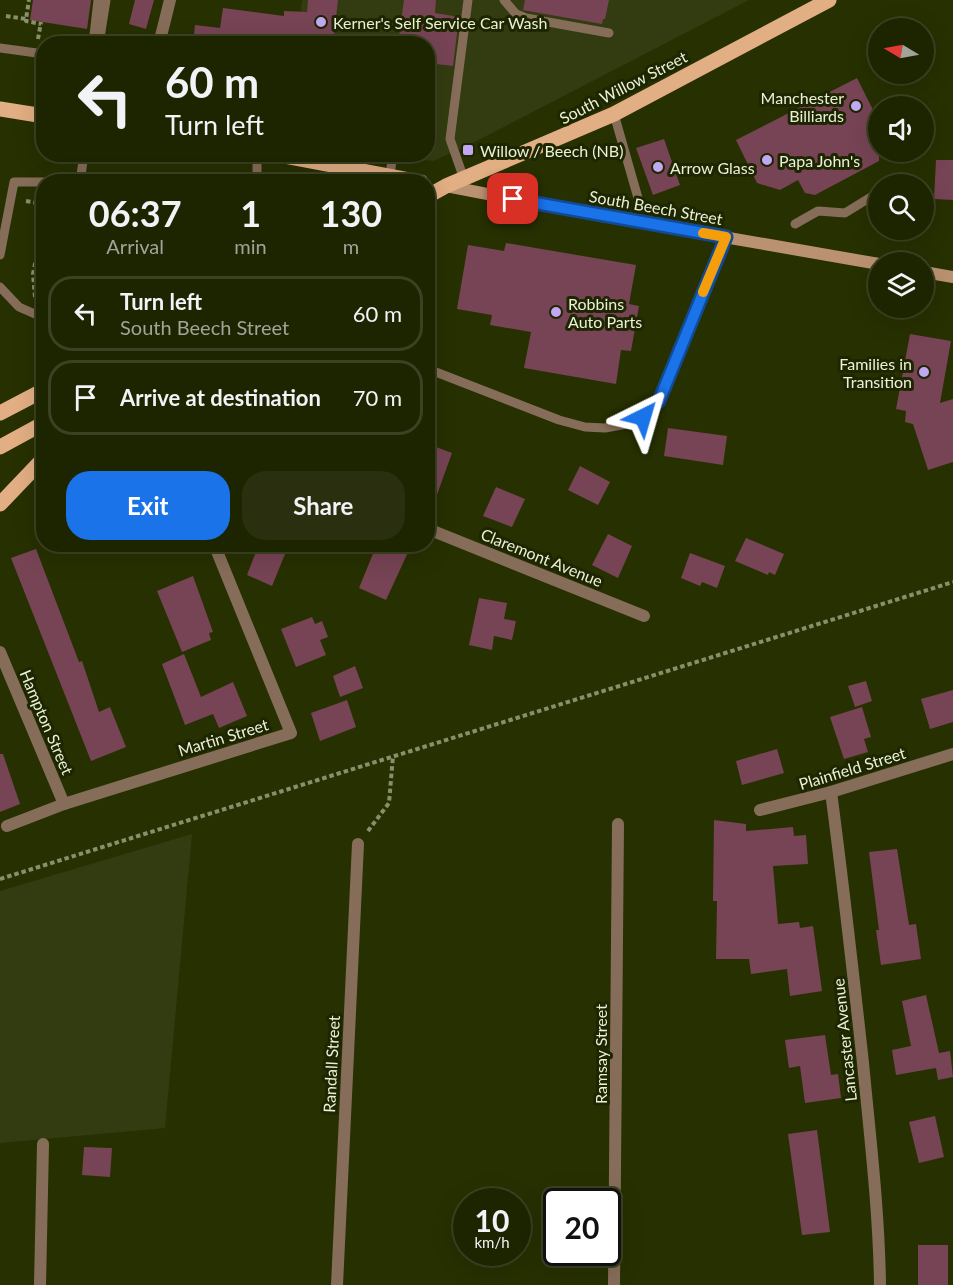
<!DOCTYPE html>
<html lang="en">
<head>
<meta charset="utf-8">
<style>
  :root { --surface:#1d2400; --page:#2a300f; --text:#f1f3f6; --muted:#a0a499; --line:#3b4122; --accent:#1a73e8 }
  body { margin:0; font-family:Lato,sans-serif; background:var(--page); color:var(--text); height:100vh; display:flex; flex-direction:column; font-size:22px; white-space:nowrap }
  * { box-sizing:border-box; margin:0 }
  p { font-size:20px; color:var(--muted) }
  .icon { flex:none; width:33px; height:33px; fill:none; stroke:currentColor; stroke-width:2; stroke-linecap:round; stroke-linejoin:round }
  .map { position:relative; flex:1; overflow:hidden }
  .details { position:absolute; left:36px; top:174px; width:399px; height:378px; display:flex; flex-direction:column; background:var(--surface); border-radius:24px; box-shadow:0 6px 24px #0002,0 0 0 2px var(--line) }
  .details>* { flex:none }
  .hud { position:absolute; left:36px; top:36px; width:399px; height:126px; border-radius:24px; box-shadow:0 6px 24px #0002,0 0 0 2px var(--line); background:#1d2400; color:var(--text); overflow:hidden }
  .needle { width:39px; rotate:280deg }
  .tools { position:absolute; left:868px; top:18px; display:grid; gap:12px }
  .tools a { display:grid; place-items:center; width:66px; height:66px; border-radius:50%; background:var(--surface); box-shadow:0 6px 24px #0002,0 0 0 2px var(--line); font-size:30px }
  .speed { position:absolute; left:453px; top:1188px; display:flex; gap:12px; font-size:30px; font-weight:700; text-align:center }
  .speed>* { display:grid; place-content:center; width:78px; height:78px; border-radius:50%; background:var(--surface); box-shadow:0 6px 24px #0002,0 0 0 2px var(--line); line-height:1 }
  .speed small { font-size:15px; font-weight:400 }
  .speed .limit { border:3px solid #111; border-radius:9px; background:#fff; color:#111 }
  .pin { position:absolute; display:grid; place-items:center; width:51px; height:51px; color:#fff; margin:-26px; border-radius:12px; box-shadow:0 3px 9px #0006 }
  .me { position:absolute; width:66px; margin:-33px; rotate:40deg; stroke-linejoin:round; filter:drop-shadow(0 0 4px #0008) }
  .turn { display:flex; align-items:center; gap:21px; height:126px; padding:0 30px; font-size:27px }
  .turn .icon { width:78px; height:78px; stroke-width:2.5 }
  .turn b { display:block; font-size:42px; line-height:51px }
  .eta { display:flex; justify-content:space-evenly; align-items:center; height:102px; text-align:center }
  .eta b { font-size:36px; font-weight:700; line-height:42px }
  .cta { display:flex; gap:12px; margin-top:auto; padding:12px 30px }
  .cta a { flex:1; height:69px; border-radius:24px; background:var(--accent); color:#fff; font-size:24px; font-weight:700; line-height:69px; text-align:center }
  .cta a+a { background:var(--page); color:var(--text) }
  ul { padding:0; list-style:none }
  li { display:flex; align-items:center; gap:18px; height:75px; margin:0 12px 9px; padding:0 18px; border:3px solid var(--line); border-radius:24px }
  li div { flex:1 }
  li b { display:block; font-size:22px }
  li em { font-style:normal }
  .map>svg:first-child { display:block }
</style>
</head>
<body>
<div class="map">
<svg width="953" height="1285" viewBox="0 0 953 1285">
  <rect width="100%" height="100%" fill="#273000"/>
  <g fill="#333c10">
    <path d="M302 0H481L477 29 481 0H749L463 148 433 161 383 155 428 154V44H297Z"/>
    <path d="M192 834 165 1128 0 1143V891Z"/>
  </g>
  <g fill="#764454">
    <path d="M33 0H91L87 29 30 20Z"/>
    <path d="M135 0H154L146 29 129 24Z"/>
    <path d="M308 0H338L333 44H193L195 25 220 28 223 8 284 16V11L307 12Z"/>
    <path d="M404 0H436L435 13 459 17 453 66 428 63V44H398Z"/>
    <path d="M525 0H609L605 19H603L602 24 528 11 523 10Z"/>
    <path d="M857 78 879 122V161L815 195 805 193 798 180 780 190 757 183 736 140Z"/>
    <path d="M664 139 680 185 653 195 636 148Z"/>
    <path d="M936 160H953V200L934 199Z"/>
    <path d="M506 243 636 265 629 304 639 306 631 351 621 350 616 384 524 368 531 332 490 325 492 315 457 309 468 245 504 251Z"/>
    <path d="M910 334 951 341 940 403 953 399V462L928 470 913 424 905 422 906 411 896 409Z"/>
    <path d="M668 428 727 436 723 465 664 456Z"/>
    <path d="M436 447 452 453 430 514H428V450L434 452Z"/>
    <path d="M580 466 610 482 598 505 568 490Z"/>
    <path d="M496 487 525 499 512 527 483 516Z"/>
    <path d="M608 534 632 546 618 578 592 565Z"/>
    <path d="M746 538 784 554 775 575 769 572 768 575 735 561Z"/>
    <path d="M259 544 285 554 272 586 247 575Z"/>
    <path d="M377 544H396L409 550 386 600 359 588Z"/>
    <path d="M36 549 79 662 82 661 99 712 110 707 126 747 91 761 11 558Z"/>
    <path d="M690 553 725 566 717 588 702 582 700 586 681 578Z"/>
    <path d="M193 576 213 632 209 633 211 640 182 652 157 591Z"/>
    <path d="M479 598 507 603 504 619 516 621 512 640 494 636 492 650 469 645Z"/>
    <path d="M312 617 315 624 322 621 328 637 320 640 326 655 296 667 281 629Z"/>
    <path d="M184 654 201 697 233 682 247 716 219 728 213 714 185 725 162 664Z"/>
    <path d="M355 666 363 688 340 697 333 676Z"/>
    <path d="M866 681 872 701 855 707 848 686Z"/>
    <path d="M953 690V722L930 729 921 699Z"/>
    <path d="M347 700 356 727 320 741 311 713Z"/>
    <path d="M862 707 871 737 864 739 868 752 844 759 830 717Z"/>
    <path d="M777 749 784 773 742 785 736 761Z"/>
    <path d="M0 754H3L20 804 0 812Z"/>
    <path d="M714 820 746 824V831L793 827 794 836 806 835 808 864 773 866 778 924 799 922 800 928 813 926 822 991 790 996 787 969 751 974 749 959H716L717 901H713Z"/>
    <path d="M897 849 909 925 916 924 921 959 881 965 876 930H879L869 852Z"/>
    <path d="M926 995 939 1053 950 1051 953 1077 938 1080 936 1068 896 1075 892 1050 911 1046 902 1001Z"/>
    <path d="M825 1035 831 1075 838 1074 841 1098 805 1103 800 1066 789 1068 785 1040Z"/>
    <path d="M935 1116 944 1157 919 1163 909 1122Z"/>
    <path d="M817 1130 830 1232 802 1235 788 1134Z"/>
    <path d="M84 1147 112 1148 110 1177 82 1175Z"/>
    <rect x="918" y="1245" width="30" height="40"/>
  </g>
  <g fill="none" stroke-linecap="round" stroke-linejoin="round">
    <g stroke="#87906b" stroke-width="4" stroke-dasharray="4.5 3" stroke-linecap="butt">
      <path d="M6 16 26 19 29 0"/>
      <path d="M26 19V21L41 24"/>
      <path d="M38 39 41 22"/>
      <path d="M26 201 44 204"/>
      <path d="M34 282H44"/>
      <path d="M35 297 33 274 44 219"/>
      <path d="M368 831 389 803 393 756"/>
      <path d="M0 879 953 582"/>
    </g>
    <g stroke="#866d59" stroke-width="9">
      <path d="M504 0 516 14 526 18 609 33"/>
      <path d="M93 44 98 0"/>
      <path d="M99 44 106 0"/>
      <path d="M0 48 44 54"/>
      <path d="M614 114 638 198"/>
      <path d="M390 175 393 154"/>
      <path d="M464 179 450 139 468 0"/>
      <path d="M80 182 84 154"/>
      <path d="M257 182V154"/>
      <path d="M795 224 818 211 845 213 879 192"/>
      <path d="M0 255 14 182H44"/>
      <path d="M0 287 19 307 44 318"/>
      <path d="M428 369 559 420 585 427 605 428 627 424 643 417 659 401 726 237"/>
    </g>
    <g stroke="#866d59" stroke-width="12">
      <path d="M159 44 170 0"/>
      <path d="M428 529 644 616"/>
      <path d="M0 652 64 804"/>
      <path d="M831 792C843 882 853 972 863 1063 870 1137 879 1211 880 1285"/>
      <path d="M760 810 831 792 953 754"/>
      <path d="M7 826 64 804 291 733 214 544"/>
      <path d="M40 1285 43 1144"/>
      <path d="M337 1285 358 844"/>
      <path d="M614 1285 618 824"/>
    </g>
    <g stroke="#ba9271" stroke-width="12">
      <path d="M446 186 597 215 879 264"/>
      <path d="M924 272 953 277"/>
    </g>
    <g stroke="#e2ae83" stroke-width="15">
      <path d="M0 109 44 116"/>
      <path d="M273 154 421 182"/>
      <path d="M428 196 446 186 614 114 829 0"/>
      <path d="M0 413 44 390"/>
      <path d="M0 447 44 423"/>
      <path d="M0 504 44 458"/>
    </g>
  </g>
  <g fill="none" stroke-linecap="round" stroke-linejoin="round">
    <g stroke="#114b97" stroke-width="15">
      <path id="route" d="M513 199 726 237 659 401 643 417"/>
    </g>
    <use href="#route" stroke="#1a73e8" stroke-width="10"/>
    <path stroke="#f59e0b" stroke-width="10" d="M703 233 726 237 703 292"/>
  </g>
  <g fill="#c2a7f2" stroke="#1e2501" stroke-width="2">
    <circle cx="321" cy="22" r="6"/>
    <circle cx="856" cy="106" r="6"/>
    <rect x="462" y="144" width="12" height="12" rx="3"/>
    <circle cx="767" cy="160" r="6"/>
    <circle cx="658" cy="167" r="6"/>
    <circle cx="556" cy="312" r="6"/>
    <circle cx="924" cy="372" r="6"/>
  </g>
  <g text-anchor="middle" dominant-baseline="central" stroke-width="6" stroke-linejoin="round" paint-order="stroke">
    <g font-size="16" fill="#e9f1d7" stroke="#1e2501" text-anchor="start">
      <text x="333" y="22">Kerner's Self Service Car Wash</text>
      <text x="844" y="97" text-anchor="end">Manchester<tspan x="844" dy="18">Billiards</tspan></text>
      <text x="480" y="150">Willow / Beech (NB)</text>
      <text x="779" y="160">Papa John's</text>
      <text x="670" y="167">Arrow Glass</text>
      <text x="568" y="303">Robbins<tspan x="568" dy="18">Auto Parts</tspan></text>
      <text x="912" y="363" text-anchor="end">Families in<tspan x="912" dy="18">Transition</tspan></text>
    </g>
    <g font-size="16" fill="#e9f1d7" stroke="#1e2501">
      <text transform="translate(623 87) rotate(-27)">South Willow Street</text>
      <text transform="translate(656 207) rotate(10)">South Beech Street</text>
      <text transform="translate(542 557) rotate(22)">Claremont Avenue</text>
      <text transform="translate(47 722) rotate(67)">Hampton Street</text>
      <text transform="translate(223 737) rotate(-17)">Martin Street</text>
      <text transform="translate(852 768) rotate(-17)">Plainfield Street</text>
      <text transform="translate(844 1040) rotate(-96)">Lancaster Avenue</text>
      <text transform="translate(600 1054) rotate(-90)">Ramsay Street</text>
      <text transform="translate(331 1064) rotate(-87)">Randall Street</text>
    </g>
  </g>
</svg>
<div class="tools">
<a><svg class="needle" viewBox="-14 -14 28 28"><path d="M0-13l5 13h-10z" fill="#e53935"/><path d="M0 13l5-13h-10z" fill="#a0a499"/></svg></a>
<a><svg class="icon" aria-label="sound" viewBox="0 0 24 24"><path d="M4 9h4l5-4v14l-5-4H4zM17 9q2 3 0 6"/></svg></a>
<a><svg class="icon" aria-label="search" viewBox="0 0 24 24"><circle cx="10" cy="10" r="6"/><path d="M15 15l6 6"/></svg></a>
<a><svg class="icon" aria-label="layers" viewBox="0 0 24 24"><path d="M12 4l9 5-9 5-9-5zM3 14l9 5 9-5"/></svg></a>
</div>
<div class="speed"><div>10<small>km/h</small></div><div class="limit">20</div></div>
<div class="pin" style="left:513px;top:199px;background:#d93025"><svg class="icon" aria-label="arrive" viewBox="0 0 24 24"><path d="M6 21V4h12l-3 4 3 4H6"/></svg></div>
<svg class="me" style="left:643px;top:417px" viewBox="-20 -20 40 40"><path d="M0-17L14 15 0 8-14 15z" fill="#1a73e8" stroke="#fff" stroke-width="4"/></svg>
<div class="hud">
<div class="turn"><svg class="icon" aria-label="left" viewBox="0 0 24 24"><path d="M17 20v-9H6M10 6l-5 5 5 5"/></svg><div><b>60 m</b>Turn left</div></div>
</div>
<section class="details">
<div class="eta">
<div><b>06:37</b><p>Arrival</p></div>
<div><b>1</b><p>min</p></div>
<div><b>130</b><p>m</p></div>
</div>
<ul>
<li><svg class="icon" aria-label="left" viewBox="0 0 24 24"><path d="M17 20v-9H6M10 6l-5 5 5 5"/></svg><div><b>Turn left</b><p>South Beech Street</p></div><em>60 m</em></li>
<li><svg class="icon" aria-label="arrive" viewBox="0 0 24 24"><path d="M6 21V4h12l-3 4 3 4H6"/></svg><div><b>Arrive at destination</b></div><em>70 m</em></li>
</ul>
<div class="cta"><a>Exit</a><a>Share</a></div>
</section>
</div>
</body>
</html>
